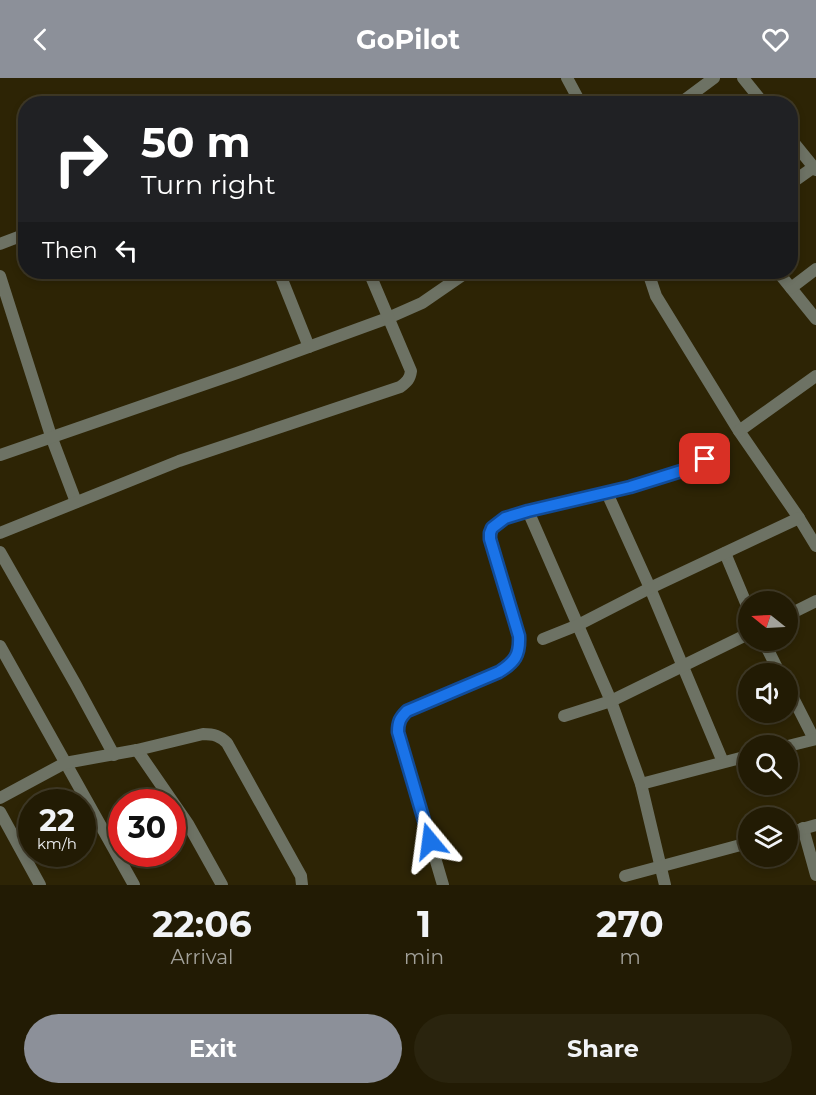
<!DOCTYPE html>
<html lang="en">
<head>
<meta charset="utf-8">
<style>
  :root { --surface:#221b04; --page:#2a240e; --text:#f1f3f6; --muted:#a2a19a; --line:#3f3926; --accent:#8c9099 }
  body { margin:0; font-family:Montserrat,sans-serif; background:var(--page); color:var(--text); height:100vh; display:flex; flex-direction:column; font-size:22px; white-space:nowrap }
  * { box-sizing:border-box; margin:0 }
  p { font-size:20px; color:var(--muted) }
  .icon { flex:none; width:33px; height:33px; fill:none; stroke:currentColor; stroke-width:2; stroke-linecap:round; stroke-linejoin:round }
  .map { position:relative; height:807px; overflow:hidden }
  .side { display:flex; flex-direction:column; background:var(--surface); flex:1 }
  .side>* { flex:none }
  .guide { position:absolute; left:18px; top:18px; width:780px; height:183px; border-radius:24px; box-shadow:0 3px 9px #0003,0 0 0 2px var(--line); background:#202124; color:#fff; overflow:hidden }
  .needle { width:39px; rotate:288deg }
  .tools { position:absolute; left:738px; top:513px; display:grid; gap:12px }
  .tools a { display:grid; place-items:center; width:60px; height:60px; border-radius:50%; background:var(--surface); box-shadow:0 3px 9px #0003,0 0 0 2px var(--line); font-size:30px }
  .speed { position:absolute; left:18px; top:711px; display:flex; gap:12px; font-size:30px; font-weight:700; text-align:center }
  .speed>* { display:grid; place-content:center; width:78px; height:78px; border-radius:50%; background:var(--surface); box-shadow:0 3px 9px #0003,0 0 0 2px var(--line); line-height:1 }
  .speed small { font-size:15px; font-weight:400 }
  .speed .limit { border:9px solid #d22; background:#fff; color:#111 }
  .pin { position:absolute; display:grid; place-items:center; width:51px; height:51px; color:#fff; margin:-26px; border-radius:12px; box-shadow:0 3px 9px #0006 }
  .me { position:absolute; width:66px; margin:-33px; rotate:344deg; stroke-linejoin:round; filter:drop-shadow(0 0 4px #0008) }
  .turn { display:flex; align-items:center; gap:21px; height:126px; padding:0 24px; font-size:27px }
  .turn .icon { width:78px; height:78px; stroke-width:2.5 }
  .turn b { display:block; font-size:42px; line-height:51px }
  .then { display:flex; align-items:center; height:57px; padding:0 24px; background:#0003; gap:12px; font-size:22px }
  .eta { display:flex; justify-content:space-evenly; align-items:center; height:102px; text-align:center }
  .eta b { font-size:36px; font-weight:700; line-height:42px }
  .button { display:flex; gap:12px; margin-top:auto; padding:12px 24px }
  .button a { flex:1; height:69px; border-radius:36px; background:var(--accent); color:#fff; font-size:24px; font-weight:700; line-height:69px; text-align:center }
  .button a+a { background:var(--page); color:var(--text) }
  header { display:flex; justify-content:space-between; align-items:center; height:78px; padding:0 24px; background:var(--accent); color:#fff; font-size:27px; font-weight:700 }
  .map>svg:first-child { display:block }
</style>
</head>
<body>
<header><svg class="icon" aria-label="back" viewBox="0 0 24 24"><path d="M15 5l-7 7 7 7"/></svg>GoPilot<svg class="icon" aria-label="heart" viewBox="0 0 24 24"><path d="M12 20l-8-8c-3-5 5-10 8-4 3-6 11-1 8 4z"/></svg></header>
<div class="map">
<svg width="816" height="807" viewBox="0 0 816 807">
  <rect width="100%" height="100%" fill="#2d2405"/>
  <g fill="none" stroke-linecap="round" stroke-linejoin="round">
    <g stroke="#6d7264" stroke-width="12">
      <path d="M567 0 581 26"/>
      <path d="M743 0 764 26"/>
      <path d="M679 26 714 0"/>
      <path d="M790 60 816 92"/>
      <path d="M790 106 814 89"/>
      <path d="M0 166 26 156"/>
      <path d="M279 194 309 269"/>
      <path d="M648 194 656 218 739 353 799 440 816 468"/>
      <path d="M778 194 816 241"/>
      <path d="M0 198 51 358 76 424"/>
      <path d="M791 210 816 191"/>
      <path d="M739 353 816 298"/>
      <path d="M0 377 237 295 388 240 422 225 467 194"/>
      <path d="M607 415 650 510 723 684"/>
      <path d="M528 433 611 623 641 706 665 807"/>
      <path d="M0 455 179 383 400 309C407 304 410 301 411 293L369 194"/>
      <path d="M0 474 76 607 114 677"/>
      <path d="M725 475 748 530"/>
      <path d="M788 537 816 523"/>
      <path d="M543 561 578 547 650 510 799 440"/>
      <path d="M763 562 780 596"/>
      <path d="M0 568 134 807"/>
      <path d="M788 610 814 661"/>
      <path d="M564 638 611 623 748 556"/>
      <path d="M788 668 816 661"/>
      <path d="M137 672 188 746 222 807"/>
      <path d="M641 706 748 678"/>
      <path d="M0 720 65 685 137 672 203 656C214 656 220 658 227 665L301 798 302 807"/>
      <path d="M0 734 40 807"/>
      <path d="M803 750 816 797"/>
      <path d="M788 755 816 747"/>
      <path d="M625 798 748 765"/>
      <path d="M443 807 398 654C398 644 400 640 407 633L499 594C515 584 520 577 519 558L491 461C490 444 506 440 519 435L630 409 676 395 694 389 716 373"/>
    </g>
  </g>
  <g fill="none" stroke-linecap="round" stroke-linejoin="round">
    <g stroke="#114b97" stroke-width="15">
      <path id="route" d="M430 763 398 654C398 644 400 640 407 633L499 594C515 584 520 577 519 558L490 461V455L492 450 505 440 528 433 630 409 694 389 705 381"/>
    </g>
    <use href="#route" stroke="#1a73e8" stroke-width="10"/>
  </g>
</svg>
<div class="tools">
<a><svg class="needle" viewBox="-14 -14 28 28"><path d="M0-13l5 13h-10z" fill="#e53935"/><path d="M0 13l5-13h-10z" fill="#a2a19a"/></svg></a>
<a><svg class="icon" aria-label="sound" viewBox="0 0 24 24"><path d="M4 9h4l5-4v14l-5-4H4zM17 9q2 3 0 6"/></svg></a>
<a><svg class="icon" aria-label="search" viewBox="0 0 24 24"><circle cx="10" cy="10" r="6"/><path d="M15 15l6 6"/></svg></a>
<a><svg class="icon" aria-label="layers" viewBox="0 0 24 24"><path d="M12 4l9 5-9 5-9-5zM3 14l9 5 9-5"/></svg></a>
</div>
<div class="speed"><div>22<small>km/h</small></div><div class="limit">30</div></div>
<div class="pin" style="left:705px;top:381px;background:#d93025"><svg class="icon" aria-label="arrive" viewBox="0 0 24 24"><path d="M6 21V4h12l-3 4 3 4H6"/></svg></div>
<svg class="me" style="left:430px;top:763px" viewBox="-20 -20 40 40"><path d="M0-17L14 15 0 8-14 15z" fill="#1a73e8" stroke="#fff" stroke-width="4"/></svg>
<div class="guide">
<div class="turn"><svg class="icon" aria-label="right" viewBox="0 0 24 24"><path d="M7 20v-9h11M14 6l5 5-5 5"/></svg><div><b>50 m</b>Turn right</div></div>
<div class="then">Then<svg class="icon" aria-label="left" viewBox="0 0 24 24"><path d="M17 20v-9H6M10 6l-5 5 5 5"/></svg></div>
</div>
</div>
<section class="side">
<div class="eta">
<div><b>22:06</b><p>Arrival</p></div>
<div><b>1</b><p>min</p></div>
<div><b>270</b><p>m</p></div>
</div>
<div class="button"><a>Exit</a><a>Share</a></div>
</section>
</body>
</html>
